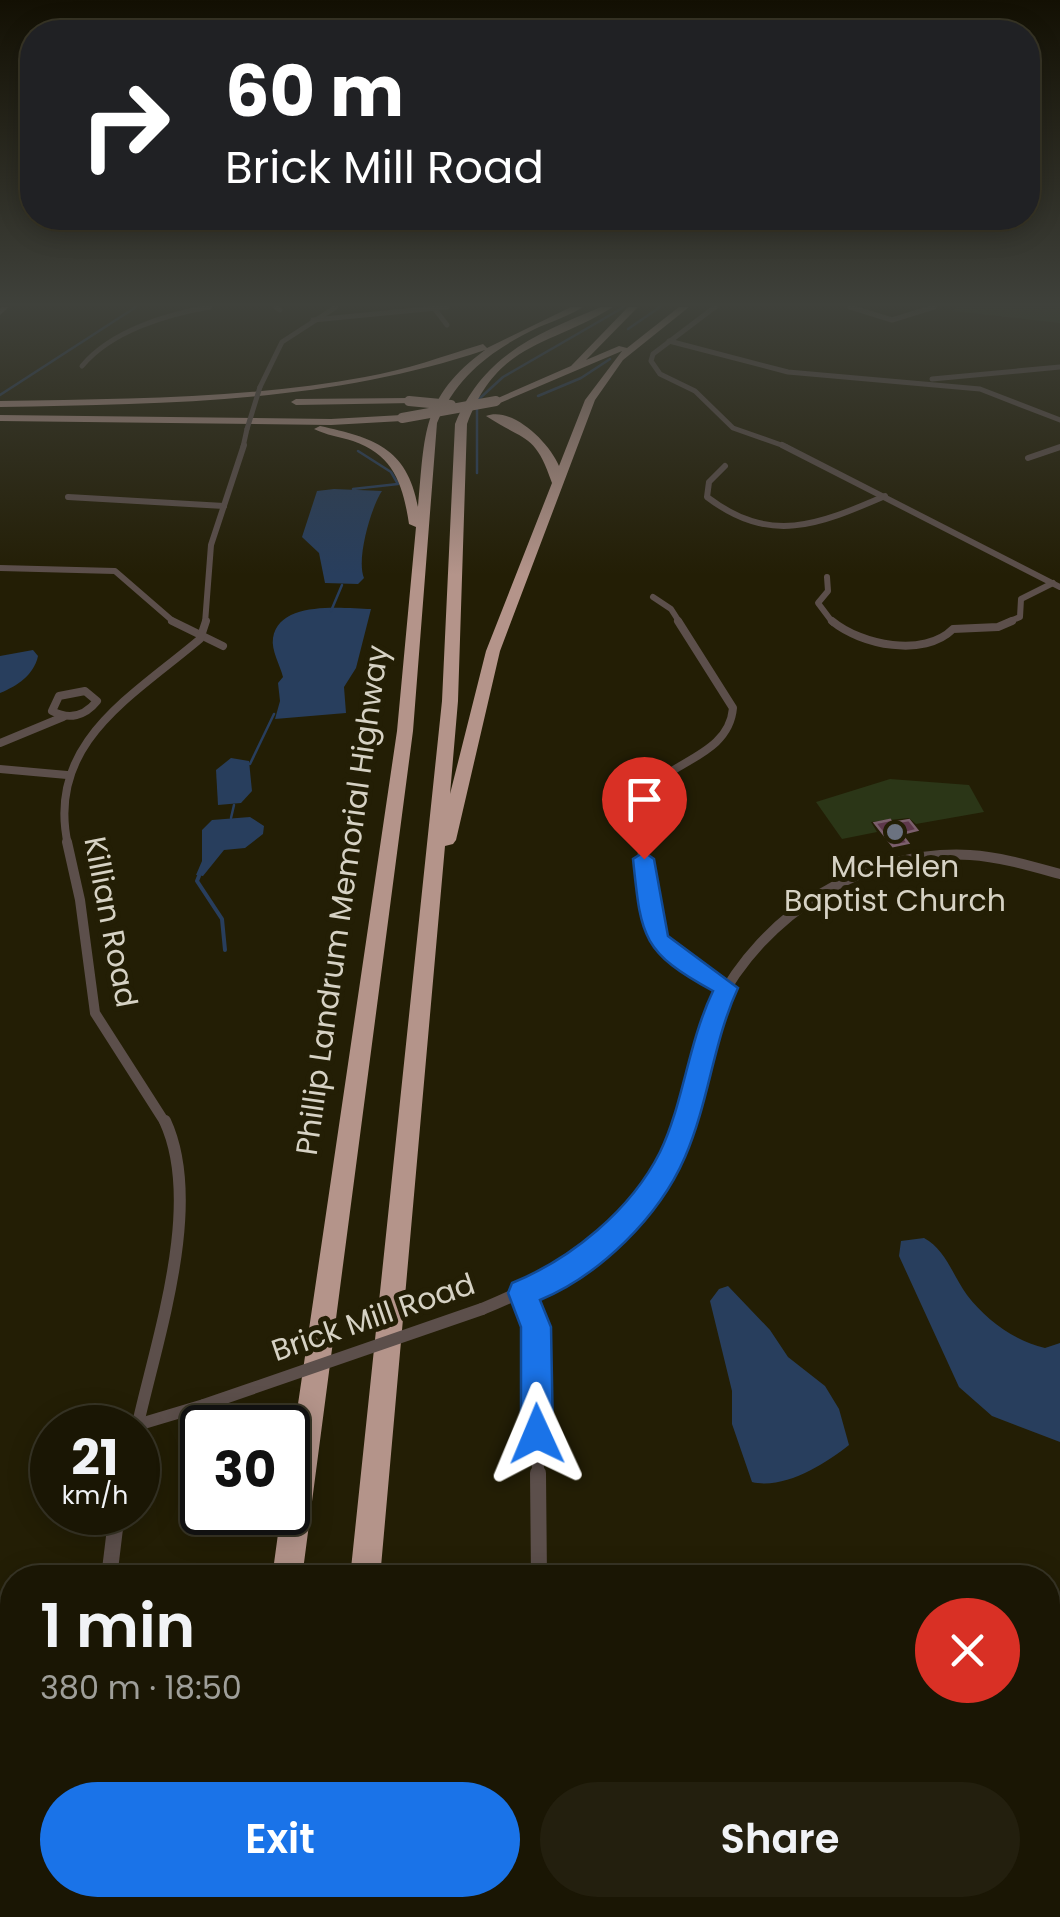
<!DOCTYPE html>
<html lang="en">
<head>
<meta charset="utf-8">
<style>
  :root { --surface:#1a1604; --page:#231f0e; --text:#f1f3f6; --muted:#9f9f9a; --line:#383526; --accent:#1a73e8 }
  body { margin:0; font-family:Poppins,sans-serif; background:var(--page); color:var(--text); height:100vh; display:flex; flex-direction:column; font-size:38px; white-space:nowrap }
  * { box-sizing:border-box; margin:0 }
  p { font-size:32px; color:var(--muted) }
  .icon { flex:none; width:55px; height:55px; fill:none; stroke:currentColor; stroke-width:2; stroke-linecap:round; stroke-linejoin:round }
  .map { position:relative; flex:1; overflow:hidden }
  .sheet { position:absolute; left:0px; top:1565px; width:1060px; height:352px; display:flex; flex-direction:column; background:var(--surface); border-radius:40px 40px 0 0; box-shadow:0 5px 25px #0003,0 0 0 2px var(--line) }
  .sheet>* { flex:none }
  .guide { position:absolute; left:20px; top:20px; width:1020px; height:210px; border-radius:40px; box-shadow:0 5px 25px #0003,0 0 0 2px var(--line); background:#202124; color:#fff; overflow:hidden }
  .speed { position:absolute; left:30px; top:1405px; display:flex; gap:20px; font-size:50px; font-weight:700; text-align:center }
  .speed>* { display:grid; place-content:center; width:130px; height:130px; border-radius:50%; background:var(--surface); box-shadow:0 5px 25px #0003,0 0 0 2px var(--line); line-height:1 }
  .speed small { font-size:25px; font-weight:400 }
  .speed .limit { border:5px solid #111; border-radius:15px; background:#fff; color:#111 }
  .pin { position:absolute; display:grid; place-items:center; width:85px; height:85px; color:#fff; margin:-102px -42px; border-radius:50% 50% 50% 0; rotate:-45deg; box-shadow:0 0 10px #0007 }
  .pin .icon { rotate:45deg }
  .me { position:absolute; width:110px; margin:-55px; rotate:359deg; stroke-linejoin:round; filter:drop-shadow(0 0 8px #0008) }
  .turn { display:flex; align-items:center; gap:35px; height:210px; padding:0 40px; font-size:45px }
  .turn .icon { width:130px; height:130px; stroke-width:2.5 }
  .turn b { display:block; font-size:70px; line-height:85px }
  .round { display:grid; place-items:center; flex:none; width:105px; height:105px; border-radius:52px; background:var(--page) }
  .summary { display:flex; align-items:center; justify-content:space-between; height:170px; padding:0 40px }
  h1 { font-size:60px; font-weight:600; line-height:75px }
  .action { display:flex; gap:20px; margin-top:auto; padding:20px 40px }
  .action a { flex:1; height:115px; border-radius:60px; background:var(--accent); color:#fff; font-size:40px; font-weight:600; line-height:115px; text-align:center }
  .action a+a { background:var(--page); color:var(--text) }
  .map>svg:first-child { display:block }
</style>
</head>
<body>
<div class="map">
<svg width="1060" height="1917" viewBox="0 0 1060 1917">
  <rect width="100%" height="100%" fill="#231e05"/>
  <g fill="#2b3617">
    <path d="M957 307H1060V323L953 311Z"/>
    <path d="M890 779 969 785 984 812 916 824 909 818 871 822 877 832 842 839 816 802Z"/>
  </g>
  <g fill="#283e5d">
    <path d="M334 489 382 491C371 507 356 560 364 578L358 584 325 583 319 553 302 537 317 491Z"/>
    <path d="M371 609 356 668 344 687 346 713 275 719 280 701 278 683 283 677C280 665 271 650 273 638 279 600 342 608 371 609Z"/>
    <path d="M33 650 38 656C34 675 17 686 0 693V656Z"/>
    <path d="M231 758 249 761 252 791 241 803 218 805 216 770Z"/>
    <path d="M250 817 264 826 263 834 245 848 224 850 203 876 196 875 202 861V830L212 820Z"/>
    <path d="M924 1238C946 1250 953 1276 967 1295 986 1320 1015 1341 1045 1348L1060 1343V1442L992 1416 959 1387 899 1256 901 1241Z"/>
    <path d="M728 1286 770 1330 788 1357 825 1386 839 1409 849 1445C825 1464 784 1490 752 1482L732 1424V1391L710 1301 719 1289Z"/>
  </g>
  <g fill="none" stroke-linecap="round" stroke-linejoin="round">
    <g stroke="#283e5d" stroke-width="2.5">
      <path d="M628 329 660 307"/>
      <path d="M0 395 136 307"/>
      <path d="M538 396 581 378 610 359"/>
      <path d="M479 399 503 377 624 307"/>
      <path d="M477 408V473"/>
      <path d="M353 489 398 484 391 472 358 451"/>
      <path d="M331 611 342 585"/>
      <path d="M250 764 274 714"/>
      <path d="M231 818 234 805"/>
    </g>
    <path stroke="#283e5d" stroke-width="4" d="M199 876 197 881 222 919 225 950"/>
    <path stroke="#283e5d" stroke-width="6" d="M1048 1881 1060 1892"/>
  </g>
  <path fill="#5e384b" stroke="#7b5f6c" stroke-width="2.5" d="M890 820 892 823 909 820 917 830 901 834 908 843 893 846 875 823Z"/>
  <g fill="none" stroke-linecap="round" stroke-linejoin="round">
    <g stroke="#5c4f4b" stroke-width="5">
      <path d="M276 307 280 310"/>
      <path d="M715 307 653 354 651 361 660 374 695 391 733 428 787 447"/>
      <path d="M850 307 892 320 934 307"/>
      <path d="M434 308 447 325"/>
      <path d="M313 320 447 307"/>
      <path d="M669 341 788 372 980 389 1060 420"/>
      <path d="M82 366C111 331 167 314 210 307"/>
      <path d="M932 379 1060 367"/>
      <path d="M260 387 282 342 336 307"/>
      <path d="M243 447 247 429"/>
    </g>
    <g stroke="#5c4f4b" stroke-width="6">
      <path d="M782 445 1060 587"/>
      <path d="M1028 458 1060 447"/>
      <path d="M725 466 709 482 707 497C770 545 818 525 885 496"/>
      <path d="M68 497 224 506"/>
      <path d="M0 568 115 571 175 623"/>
      <path d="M827 577 828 591 818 603 833 623"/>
      <path d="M653 597 671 609 680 623"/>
      <path d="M205 623 211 545 244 445"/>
      <path d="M1006 623 1020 617 1021 599 1053 583"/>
    </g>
    <g stroke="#5c4f4b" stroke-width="8">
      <path d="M172 621 223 646"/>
      <path d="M832 621C861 645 924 658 953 629L998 627 1012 621"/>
      <path d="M85 691 97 701C85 716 69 720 52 711L59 696Z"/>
      <path d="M0 743 63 717"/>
      <path d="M0 769 67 775"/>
      <path d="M68 845C45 743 133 696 200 639L206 621"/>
      <path d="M642 845 649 788C677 760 729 753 733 708L678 621"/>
    </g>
    <g stroke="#5c4f4b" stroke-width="10">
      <path d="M67 842 80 900 95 1013 166 1124"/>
      <path d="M642 842C647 925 649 949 726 987"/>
      <path d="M681 1124C691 1085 698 1043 716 1007 763 914 864 849 970 855 1001 857 1031 866 1060 874"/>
    </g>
    <g stroke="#5c4f4b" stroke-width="12">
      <path d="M523 1293 536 1327 538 1475"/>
      <path d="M482 1309C576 1271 650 1221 681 1121"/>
      <path d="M137 1425 204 1405"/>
      <path d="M137 1428C156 1341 204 1205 165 1121"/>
    </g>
    <g stroke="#5c4f4b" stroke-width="16">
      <path d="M538 1473 539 1578"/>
      <path d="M109 1578 117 1512"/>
      <path d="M542 1905 543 1917"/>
      <path d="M85 1917 86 1905"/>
    </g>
    <path fill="#7f6b65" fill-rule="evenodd" d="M2 307H9L0 315V309Z"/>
    <g fill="#b4948a" fill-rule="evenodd">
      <path d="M571 307H583C570 315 554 321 539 327 493 349 457 375 437 423L413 731 302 1578H272L281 1512H288V1472L397 731 416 527 409 524C403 485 394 455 353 441 340 437 326 435 314 429L320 426C373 438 407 447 418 507 425 434 421 397 485 350 327 403 165 404 0 407V401C122 399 245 399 365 377 406 370 444 356 483 344L487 348Z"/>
      <path d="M601 307H613C549 347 498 341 467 424L458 701 450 794 486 651 552 483C535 433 526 442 486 416 512 406 549 442 559 466L585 400 622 351 500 403 491 401 571 366 628 307H638L586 360 619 346 627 348 679 307H689L623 360 595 400 500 651 456 840 453 844 445 846 380 1578H350L442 701 455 424C483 355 536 334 601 307Z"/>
      <path d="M409 398 413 399V403L296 405 291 402 296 399Z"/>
      <path d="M0 415 331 419 402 415 407 418 402 421 331 425 0 421Z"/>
      <path d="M223 1905H259L257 1917H221Z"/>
      <path d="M317 1905H353L352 1917H316Z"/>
    </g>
    <path stroke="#5c4f4b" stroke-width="5" d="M247 429 260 387"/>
    <path stroke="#5c4f4b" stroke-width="12" d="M204 1405 482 1309"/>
    <g stroke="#b4948a" stroke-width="10">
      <path d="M409 401 451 405"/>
      <path d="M402 418 496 401"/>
    </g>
  </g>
  <linearGradient id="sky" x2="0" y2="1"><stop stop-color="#131003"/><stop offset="0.53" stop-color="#3f413b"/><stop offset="1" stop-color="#3f413b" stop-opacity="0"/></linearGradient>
  <rect width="1060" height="575" fill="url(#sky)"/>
  <path fill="#1a73e8" stroke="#114b97" stroke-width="2.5" d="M644 852 654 859 668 936 738 988C713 1042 709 1102 685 1157 659 1217 600 1275 540 1300L551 1327 553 1434 549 1446 537 1450 526 1446 521 1434V1327L508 1293 512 1283C571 1259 631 1210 660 1152 683 1105 688 1043 713 991 641 952 641 936 633 859Z"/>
  <circle fill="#6b7280" stroke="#231e05" stroke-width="4" cx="895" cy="832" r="10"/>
  <g text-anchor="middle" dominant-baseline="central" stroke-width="10" stroke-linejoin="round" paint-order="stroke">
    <g font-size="30" fill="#d6d2c4" stroke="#231e05">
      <text x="895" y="866">McHelen<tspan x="895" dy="34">Baptist Church</tspan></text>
    </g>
    <g font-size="30" fill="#d6d2c4" stroke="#231e05">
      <text transform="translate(342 900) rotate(-82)">Phillip Landrum Memorial Highway</text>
      <text transform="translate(111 922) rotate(79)">Killian Road</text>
      <text transform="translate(373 1317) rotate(-19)">Brick Mill Road</text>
    </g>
  </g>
</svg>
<div class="speed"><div>21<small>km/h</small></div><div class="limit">30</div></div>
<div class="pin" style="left:644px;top:859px;background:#d93025"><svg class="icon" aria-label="arrive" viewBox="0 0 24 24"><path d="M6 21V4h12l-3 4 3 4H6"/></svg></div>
<svg class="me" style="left:537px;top:1434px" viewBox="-20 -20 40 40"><path d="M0-17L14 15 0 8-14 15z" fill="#1a73e8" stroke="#fff" stroke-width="4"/></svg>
<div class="guide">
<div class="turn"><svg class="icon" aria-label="right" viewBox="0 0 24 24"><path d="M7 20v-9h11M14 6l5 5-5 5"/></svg><div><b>60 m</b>Brick Mill Road</div></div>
</div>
<section class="sheet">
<div class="summary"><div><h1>1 min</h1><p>380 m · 18:50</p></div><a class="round" style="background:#d93025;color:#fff"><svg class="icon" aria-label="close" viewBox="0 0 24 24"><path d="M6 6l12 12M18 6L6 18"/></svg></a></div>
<div class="action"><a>Exit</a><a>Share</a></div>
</section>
</div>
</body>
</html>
